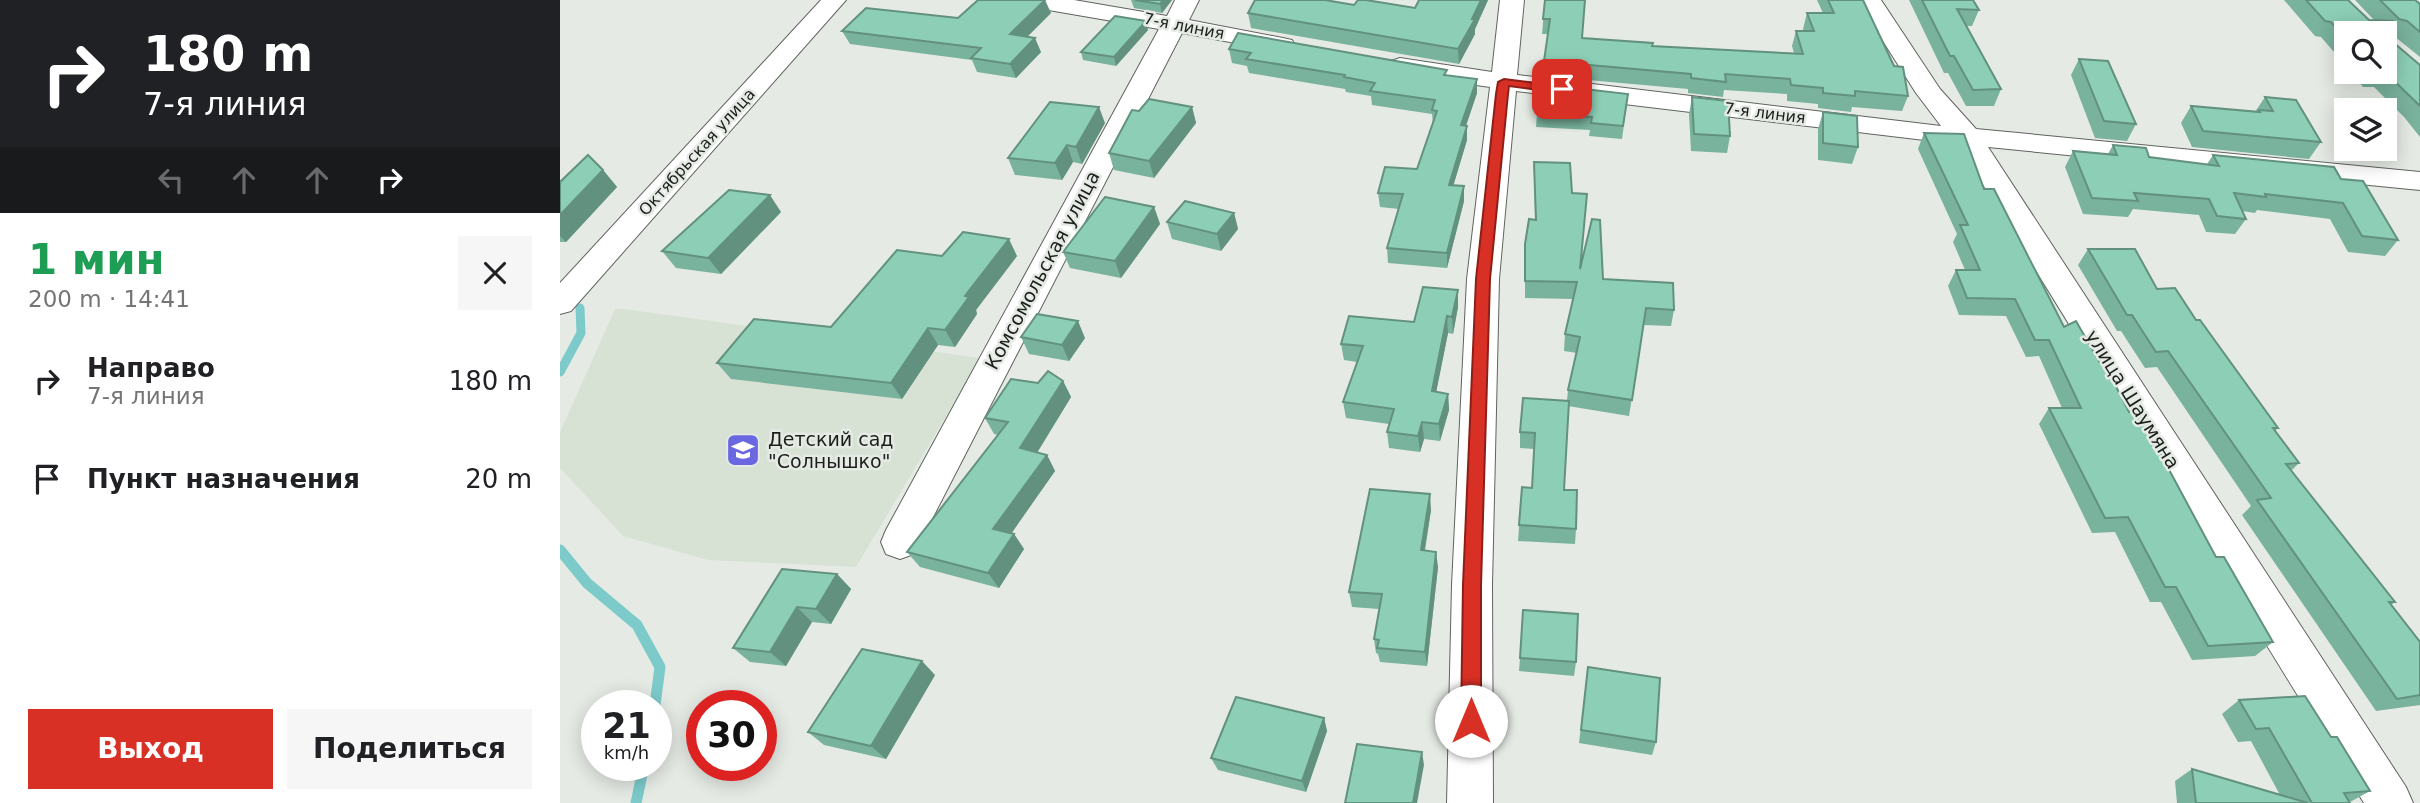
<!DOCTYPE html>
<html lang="ru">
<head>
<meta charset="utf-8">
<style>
  :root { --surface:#fff; --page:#f6f6f6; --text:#202124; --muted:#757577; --accent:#d93025 }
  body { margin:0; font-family:"DejaVu Sans",sans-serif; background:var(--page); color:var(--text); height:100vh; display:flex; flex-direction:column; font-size:26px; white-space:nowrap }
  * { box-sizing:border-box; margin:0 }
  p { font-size:23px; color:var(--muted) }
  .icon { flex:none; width:38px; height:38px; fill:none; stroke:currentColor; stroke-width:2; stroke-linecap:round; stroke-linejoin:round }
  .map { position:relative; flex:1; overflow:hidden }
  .drawer { display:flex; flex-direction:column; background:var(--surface); width:560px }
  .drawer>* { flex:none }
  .top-card { background:#202124; color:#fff; overflow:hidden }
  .controls { position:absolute; left:1774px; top:21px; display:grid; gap:14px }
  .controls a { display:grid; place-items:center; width:63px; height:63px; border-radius:0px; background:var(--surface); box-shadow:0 4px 18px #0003; font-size:35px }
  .speed { position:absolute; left:21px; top:690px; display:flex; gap:14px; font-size:35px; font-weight:700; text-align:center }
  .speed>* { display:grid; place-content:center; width:91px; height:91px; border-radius:50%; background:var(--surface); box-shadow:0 4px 18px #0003; line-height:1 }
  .speed small { font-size:18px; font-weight:400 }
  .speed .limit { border:10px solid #d22; background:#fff; color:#111 }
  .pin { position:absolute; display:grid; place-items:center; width:60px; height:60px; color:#fff; margin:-30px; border-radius:14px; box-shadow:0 4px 10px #0006 }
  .me { position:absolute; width:77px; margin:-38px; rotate:0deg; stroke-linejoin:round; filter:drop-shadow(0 0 5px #0008) }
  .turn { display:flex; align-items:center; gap:24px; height:147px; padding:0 28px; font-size:32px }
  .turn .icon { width:91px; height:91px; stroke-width:2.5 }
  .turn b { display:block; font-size:49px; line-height:60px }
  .lanes { display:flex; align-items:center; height:66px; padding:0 28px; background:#0003; justify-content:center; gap:35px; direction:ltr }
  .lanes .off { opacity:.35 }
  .round { display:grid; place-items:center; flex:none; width:74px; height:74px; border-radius:0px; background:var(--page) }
  .summary { display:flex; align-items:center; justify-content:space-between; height:119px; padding:0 28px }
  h1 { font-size:42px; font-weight:700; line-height:52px; color:#1e9e55 }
  .button { display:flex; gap:14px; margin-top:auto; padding:14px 28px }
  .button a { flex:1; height:80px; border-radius:0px; background:var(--accent); color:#fff; font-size:28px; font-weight:700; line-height:80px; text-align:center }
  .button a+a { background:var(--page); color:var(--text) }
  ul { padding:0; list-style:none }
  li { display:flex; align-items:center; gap:21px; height:98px; padding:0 28px }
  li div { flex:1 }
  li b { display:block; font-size:26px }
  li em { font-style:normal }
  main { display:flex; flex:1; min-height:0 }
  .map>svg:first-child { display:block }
</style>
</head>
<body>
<main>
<section class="drawer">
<div class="top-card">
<div class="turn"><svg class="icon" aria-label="right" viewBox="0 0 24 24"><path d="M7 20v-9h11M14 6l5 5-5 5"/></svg><div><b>180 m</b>7-я линия</div></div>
<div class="lanes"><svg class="icon off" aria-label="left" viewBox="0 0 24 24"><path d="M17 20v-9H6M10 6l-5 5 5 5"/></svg><svg class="icon off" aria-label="ahead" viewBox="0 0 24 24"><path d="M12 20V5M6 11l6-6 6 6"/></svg><svg class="icon off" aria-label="ahead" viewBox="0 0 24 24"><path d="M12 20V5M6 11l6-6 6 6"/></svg><svg class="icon" aria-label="right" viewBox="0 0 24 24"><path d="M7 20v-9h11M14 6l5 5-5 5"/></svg></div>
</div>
<div class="summary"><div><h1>1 мин</h1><p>200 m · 14:41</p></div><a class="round"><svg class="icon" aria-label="close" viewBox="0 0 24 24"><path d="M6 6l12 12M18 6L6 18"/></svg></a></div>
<ul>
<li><svg class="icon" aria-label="right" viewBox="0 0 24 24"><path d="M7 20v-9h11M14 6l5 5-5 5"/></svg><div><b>Направо</b><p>7-я линия</p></div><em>180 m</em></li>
<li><svg class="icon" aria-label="arrive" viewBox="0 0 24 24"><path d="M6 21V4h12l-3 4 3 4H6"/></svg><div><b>Пункт назначения</b></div><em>20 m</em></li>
</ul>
<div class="button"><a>Выход</a><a>Поделиться</a></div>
</section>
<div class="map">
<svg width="1860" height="803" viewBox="0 0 1860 803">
  <rect width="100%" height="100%" fill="#e5ebe4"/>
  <path fill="#d7e2d5" d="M55 309H64L421 358 296 567 148 560 63 536 0 468V432Z"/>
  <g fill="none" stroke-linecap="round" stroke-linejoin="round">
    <path stroke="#7dcacb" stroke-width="9" d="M0 372 21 333 20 308"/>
    <g stroke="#7dcacb" stroke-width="11">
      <path d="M0 550 27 583 77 625 100 667 95 705"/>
      <path d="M76 803 84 765"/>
    </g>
    <g stroke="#5f645e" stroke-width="2">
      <g id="minor">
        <path d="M261 0H286L11 311 0 314V283Z"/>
        <path d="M459 0H514L607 16 615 0H639L629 20 723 38 732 40 735 45 732 50 723 52 622 33 354 554 340 559 326 554 321 542 326 530 599 29 471 7 463 5Z"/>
        <path d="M940 0H964L957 75 1381 126 1356 93 1297 0H1321L1380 89 1416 129 1860 172V190L1428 147 1846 787 1853 803H1804L1398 144 956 91 939 279 932 585 933 803H887L892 585 907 279 930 87 840 74 831 71 827 66 831 61 840 58 932 72Z"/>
      </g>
    </g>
    <use href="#minor" fill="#fff" fill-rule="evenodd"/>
  </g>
  <g fill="#79b29d">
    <path d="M571 0H612L602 13 574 8Z"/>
    <path d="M859 0H928L915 29V34L899 64 691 28 688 13 794 5 855 8Z"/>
    <path d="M985 0 1022 38 1092 46 1234 53 1232 46 1236 31H1244L1243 29 1247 13H1263L1257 0H1303L1348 96 1342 111 1292 107 1291 112 1258 108V104L1227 101V94L1164 90 1163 97 1128 93V89L983 76 984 61 988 34H982Z"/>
    <path d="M1349 0H1413L1419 10 1412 26H1406L1441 89 1434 106H1406L1388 73H1384Z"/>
    <path d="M1724 0H1788L1809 20H1814L1795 0H1855L1860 4V57L1834 36V43L1860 65V137L1844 117 1814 87H1803L1791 72H1825L1787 33V67L1761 37 1755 36Z"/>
    <path d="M491 13 467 37 481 52 456 78 417 72 412 60 290 44 282 31 398 18Z"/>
    <path d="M586 21 588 30 556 66 523 60 521 52Z"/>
    <path d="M669 49 917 79V93L906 126 907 140 893 186H904V201L887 268 828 263 827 248 839 209 820 207 818 193 857 169 873 124 872 114 812 105 811 96 786 92 785 89 689 73 687 66 672 63Z"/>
    <path d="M1519 59 1576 124 1567 141 1535 138 1511 75Z"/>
    <path d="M1068 94 1062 139 1029 136 1030 130 976 127 977 114Z"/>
    <path d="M1132 97 1170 136 1167 153 1131 151 1129 114Z"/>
    <path d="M1705 97 1761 142 1749 159 1632 147 1621 123 1631 106 1695 112Z"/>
    <path d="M632 107 636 123 594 178 554 170 549 153 579 111Z"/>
    <path d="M1263 112 1298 147 1292 164 1258 160V129Z"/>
    <path d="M545 123 522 164 513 162 502 180 455 175 448 158Z"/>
    <path d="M1364 133 1424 189 1504 327 1540 363 1656 557 1713 642 1695 656 1632 660 1601 602H1590L1555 532 1532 533 1479 424 1489 408H1502L1479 356 1466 357 1446 316 1399 315 1388 286 1396 270H1405L1393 242 1397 234 1358 149Z"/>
    <path d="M1553 145 1589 157 1647 164 1653 155 1781 179 1838 240 1825 256 1788 252 1770 219 1697 210 1695 213 1682 211 1686 219 1675 234 1646 232 1639 215 1573 209 1568 217 1523 214 1505 167 1513 151 1548 154Z"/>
    <path d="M974 162 1012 193 1020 269 1114 310 1111 326 1084 325 1069 416 1008 406 1004 490 1016 529 1015 544 958 541 962 487 972 488 974 449 960 448V432L1007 401 1008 390 1017 353 1004 351 1005 334 1014 299 965 298V244L975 220Z"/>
    <path d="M43 170 57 187 6 242H0V182Z"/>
    <path d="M594 207 600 224 561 278 510 268 503 252Z"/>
    <path d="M221 212 161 274 116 268 102 251Z"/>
    <path d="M674 213 678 229 661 251 612 239 607 222Z"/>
    <path d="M1528 249 1597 289 1636 320 1718 428 1715 431 1739 463 1731 471 1835 602 1831 605 1860 642V705L1816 711 1682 515 1691 506 1597 367 1585 368 1561 331H1557L1518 265Z"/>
    <path d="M382 256H457L416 310 417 314 395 347 378 345 342 399 171 379 157 363 271 327Z"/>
    <path d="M898 307 893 334 888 333 876 392 888 394 889 410 880 441 864 439 860 452 829 448 827 432 829 424 786 418 783 402 797 362 784 360 781 344 854 322Z"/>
    <path d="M461 337 525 338 509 361 469 354Z"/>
    <path d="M503 381 511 397 477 453 487 455 495 471 451 533 454 534 464 549 439 588 360 567 347 552 438 435 434 434 425 418 478 383Z"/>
    <path d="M871 510 865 551 878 567 867 666 820 662 818 654 816 653 814 639 819 609 792 607 789 592Z"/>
    <path d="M277 574 291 589 271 624 252 622 226 666 190 662 173 648Z"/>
    <path d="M960 658 1016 662 1014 676 959 671Z"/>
    <path d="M1028 667 1096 742 1092 755 1019 743Z"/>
    <path d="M375 675 326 759 264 745 248 732Z"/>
    <path d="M1679 700 1771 737 1810 791 1790 802V803H1617L1615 781 1632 769 1720 795 1691 741 1678 742 1662 714Z"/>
    <path d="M764 718 767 731 746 792 658 770 651 758Z"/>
  </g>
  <g fill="#63917f">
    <path d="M485 0 491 13 456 48 450 34Z"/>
    <path d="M603 0H612L602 13 600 4Z"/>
    <path d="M921 0H928L915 29V34L899 64 898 49Z"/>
    <path d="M586 21 588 30 556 66 554 57Z"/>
    <path d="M475 38 481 52 456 78 450 64Z"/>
    <path d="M917 79V93L901 140V125Z"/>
    <path d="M539 107 545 123 522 164 516 147Z"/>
    <path d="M632 107 636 123 594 178 589 161Z"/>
    <path d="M907 126V140L889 200V185Z"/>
    <path d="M507 145 513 162 502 180 495 163Z"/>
    <path d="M43 170 57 187 6 242 0 236V215Z"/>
    <path d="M904 186V201L887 268V253Z"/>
    <path d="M210 195 221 212 161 274 148 258Z"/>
    <path d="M594 207 600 224 561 278 555 261Z"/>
    <path d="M674 213 678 229 661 251 657 234Z"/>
    <path d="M449 239 457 256 416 310 417 314 395 347 385 330 405 296Z"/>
    <path d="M898 290V307L893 334 892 317Z"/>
    <path d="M887 316 888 333 873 408 872 391Z"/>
    <path d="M518 321 525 338 509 361 502 345Z"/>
    <path d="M368 328 378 345 342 399 331 383Z"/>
    <path d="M503 381 511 397 470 464 460 448Z"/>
    <path d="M888 394 889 410 880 441 879 424Z"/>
    <path d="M862 422 864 439 860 452 858 436Z"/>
    <path d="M487 455 495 471 444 544 433 529Z"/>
    <path d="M870 494 871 510 862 565 861 550Z"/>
    <path d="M454 534 464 549 439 588 428 573Z"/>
    <path d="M876 552 878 567 867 666 865 652Z"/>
    <path d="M277 574 291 589 271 624 256 609Z"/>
    <path d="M237 607 252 622 226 666 210 652Z"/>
    <path d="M362 661 375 675 326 759 311 746Z"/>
    <path d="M764 718 767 731 746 792 742 781Z"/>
    <path d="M862 752 864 765 857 803H853Z"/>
  </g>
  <g fill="#8dcfb6" stroke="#63917f" stroke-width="2">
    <path d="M418 0H485L450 34 475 38 450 64 411 58 421 48 282 31 306 8 398 18Z"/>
    <path d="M575 0H603L600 4Z"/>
    <path d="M695 0H765L794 5 798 0H806L855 8 859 0H921L912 19H915L898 49 688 13Z"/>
    <path d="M985 0H1025L1022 38 1093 43 1092 46 1243 54 1236 31H1254L1247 13H1274L1268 0H1303L1334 66 1343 67 1348 96 1295 91V96L1263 93V88L1231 85 1230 79 1165 74 1166 82 1131 78V74L984 61 990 19H983Z"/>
    <path d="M1362 0H1413L1419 10 1397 9 1441 89 1413 90 1394 56H1390Z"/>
    <path d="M1746 0H1788L1809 20 1833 21 1834 43 1860 65V106L1825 72V33H1787V40L1771 22 1765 21Z"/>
    <path d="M1820 0H1855L1860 4V32L1847 21 1839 19Z"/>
    <path d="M555 16 586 21 554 57 521 52Z"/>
    <path d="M678 33 887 70 884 75 917 79 901 125 907 126 889 185 904 186 887 253 827 248 843 194 818 193 825 167 857 169 877 111 872 110 875 100 810 91 815 83 784 77 785 75 686 59 691 53 669 49Z"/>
    <path d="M1519 59 1548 61 1576 124 1544 121Z"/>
    <path d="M981 84 1068 94 1063 126 1031 123 1032 117 977 114Z"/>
    <path d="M1132 97 1168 101 1170 136 1134 134Z"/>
    <path d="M1705 97 1736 100 1761 142 1643 131 1631 106 1700 112 1699 110 1713 111Z"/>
    <path d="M589 99 632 107 589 161 549 153 572 110 579 111Z"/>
    <path d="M490 102 539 107 516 147 507 145 495 163 448 158Z"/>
    <path d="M1263 112 1297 116 1298 147 1263 143Z"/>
    <path d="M1364 133 1404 134 1424 189H1434L1504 327 1516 321 1540 363H1544L1569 412H1578L1656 557H1664L1713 642 1648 646 1616 587H1605L1568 517 1545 518 1489 408H1521L1489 340H1475L1455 299 1407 298 1396 270H1420L1400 225H1408Z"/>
    <path d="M1553 145 1586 148 1589 157 1659 166 1653 155 1774 167 1781 179 1803 181 1838 240 1802 236 1783 203 1705 194 1706 197 1674 193 1686 219 1657 216 1649 199 1574 193 1578 201 1532 198 1513 151 1557 155Z"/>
    <path d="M28 155 43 170 0 215V182Z"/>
    <path d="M974 162 1010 163 1012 193 1027 194 1020 269 1032 219 1040 220 1043 279 1113 283 1114 310 1086 308 1072 400 1008 390 1020 337 1005 334 1017 282 965 281V244L969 219 976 220Z"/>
    <path d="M169 190 210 195 148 258 102 251Z"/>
    <path d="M545 197 594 207 555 261 503 252Z"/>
    <path d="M625 201 674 213 657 234 607 222Z"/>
    <path d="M403 232 449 239 405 296 409 297 385 330 368 328 331 383 157 363 194 319 271 327 337 250 382 256Z"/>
    <path d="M1528 249H1575L1597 289 1615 288 1636 320H1640L1718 428H1713L1739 463 1726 464 1835 602H1829L1860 642V695L1837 699 1697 500 1711 498 1608 351 1596 352 1572 315H1567Z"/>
    <path d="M863 287 898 290 892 317 887 316 872 391 888 394 879 424 862 422 858 436 827 432 834 409 783 402 803 346 781 344 789 316 854 322Z"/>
    <path d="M477 314 518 321 502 345 461 337Z"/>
    <path d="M488 371 503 381 460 448 487 455 433 529 454 534 428 573 347 552 448 422 425 418 451 379 478 383Z"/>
    <path d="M963 398 1009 401 1004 490H1017L1016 529 959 525 962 487 972 488 975 433 960 432Z"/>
    <path d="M810 489 870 494 861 550 876 552 865 652 817 648 819 640 814 639 822 594 789 592Z"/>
    <path d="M222 569 277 574 256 609 237 607 210 652 173 648Z"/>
    <path d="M963 610 1018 614 1016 662 960 658Z"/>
    <path d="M302 649 362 661 311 746 248 732Z"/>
    <path d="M1028 667 1100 678 1096 742 1021 730Z"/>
    <path d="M1745 696 1771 737H1777L1810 791 1784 793 1790 803H1752L1709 728 1696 729 1679 700Z"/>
    <path d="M676 697 764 718 742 781 651 758Z"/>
    <path d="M797 744 862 752 853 803H785Z"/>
    <path d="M1632 769 1748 803H1636Z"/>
  </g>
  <path fill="#d93025" stroke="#8d1f18" stroke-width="2" d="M944 79 1002 86 1008 89 1002 93 949 86 948 94 930 279 921 585V721L918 728 911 731 904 728 901 721 903 585 916 279 936 94 938 82Z"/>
  <defs>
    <g id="school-square" transform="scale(1.75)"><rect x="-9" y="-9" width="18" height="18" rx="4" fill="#6b67e1" stroke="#e5ebe4"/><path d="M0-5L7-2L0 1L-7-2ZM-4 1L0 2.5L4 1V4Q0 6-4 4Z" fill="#fff"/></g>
  </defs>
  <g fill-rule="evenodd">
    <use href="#school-square" x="183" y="450"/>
  </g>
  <g text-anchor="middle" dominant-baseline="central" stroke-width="5" stroke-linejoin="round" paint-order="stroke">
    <g font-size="16" fill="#1c1f1c" stroke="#e5ebe4">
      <text transform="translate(624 26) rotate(11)">7-я линия</text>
      <text transform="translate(1205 113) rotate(7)">7-я линия</text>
      <text transform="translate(137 152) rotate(-48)">Октябрьская улица</text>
    </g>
    <g font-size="19" fill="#1c1f1c" stroke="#e5ebe4">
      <text transform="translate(482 270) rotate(-62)">Комсомольская улица</text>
      <text transform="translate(1573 399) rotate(58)">улица Шаумяна</text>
    </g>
    <g font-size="19" fill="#1c1f1c" stroke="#e5ebe4" text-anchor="start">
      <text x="208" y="439">Детский сад<tspan x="208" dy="22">"Солнышко"</tspan></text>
    </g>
  </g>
</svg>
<div class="controls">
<a><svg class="icon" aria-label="search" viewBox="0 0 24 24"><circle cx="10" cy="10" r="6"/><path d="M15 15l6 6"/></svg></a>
<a><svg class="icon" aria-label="layers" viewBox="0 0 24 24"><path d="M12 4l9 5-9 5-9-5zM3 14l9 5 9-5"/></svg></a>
</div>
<div class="speed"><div>21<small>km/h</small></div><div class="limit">30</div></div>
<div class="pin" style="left:1002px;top:89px;background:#d93025"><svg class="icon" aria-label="arrive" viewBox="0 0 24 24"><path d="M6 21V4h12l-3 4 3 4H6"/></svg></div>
<svg class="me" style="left:911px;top:721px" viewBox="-20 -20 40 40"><circle r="19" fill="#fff"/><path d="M0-13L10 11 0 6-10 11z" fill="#d93025"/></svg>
</div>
</main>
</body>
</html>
